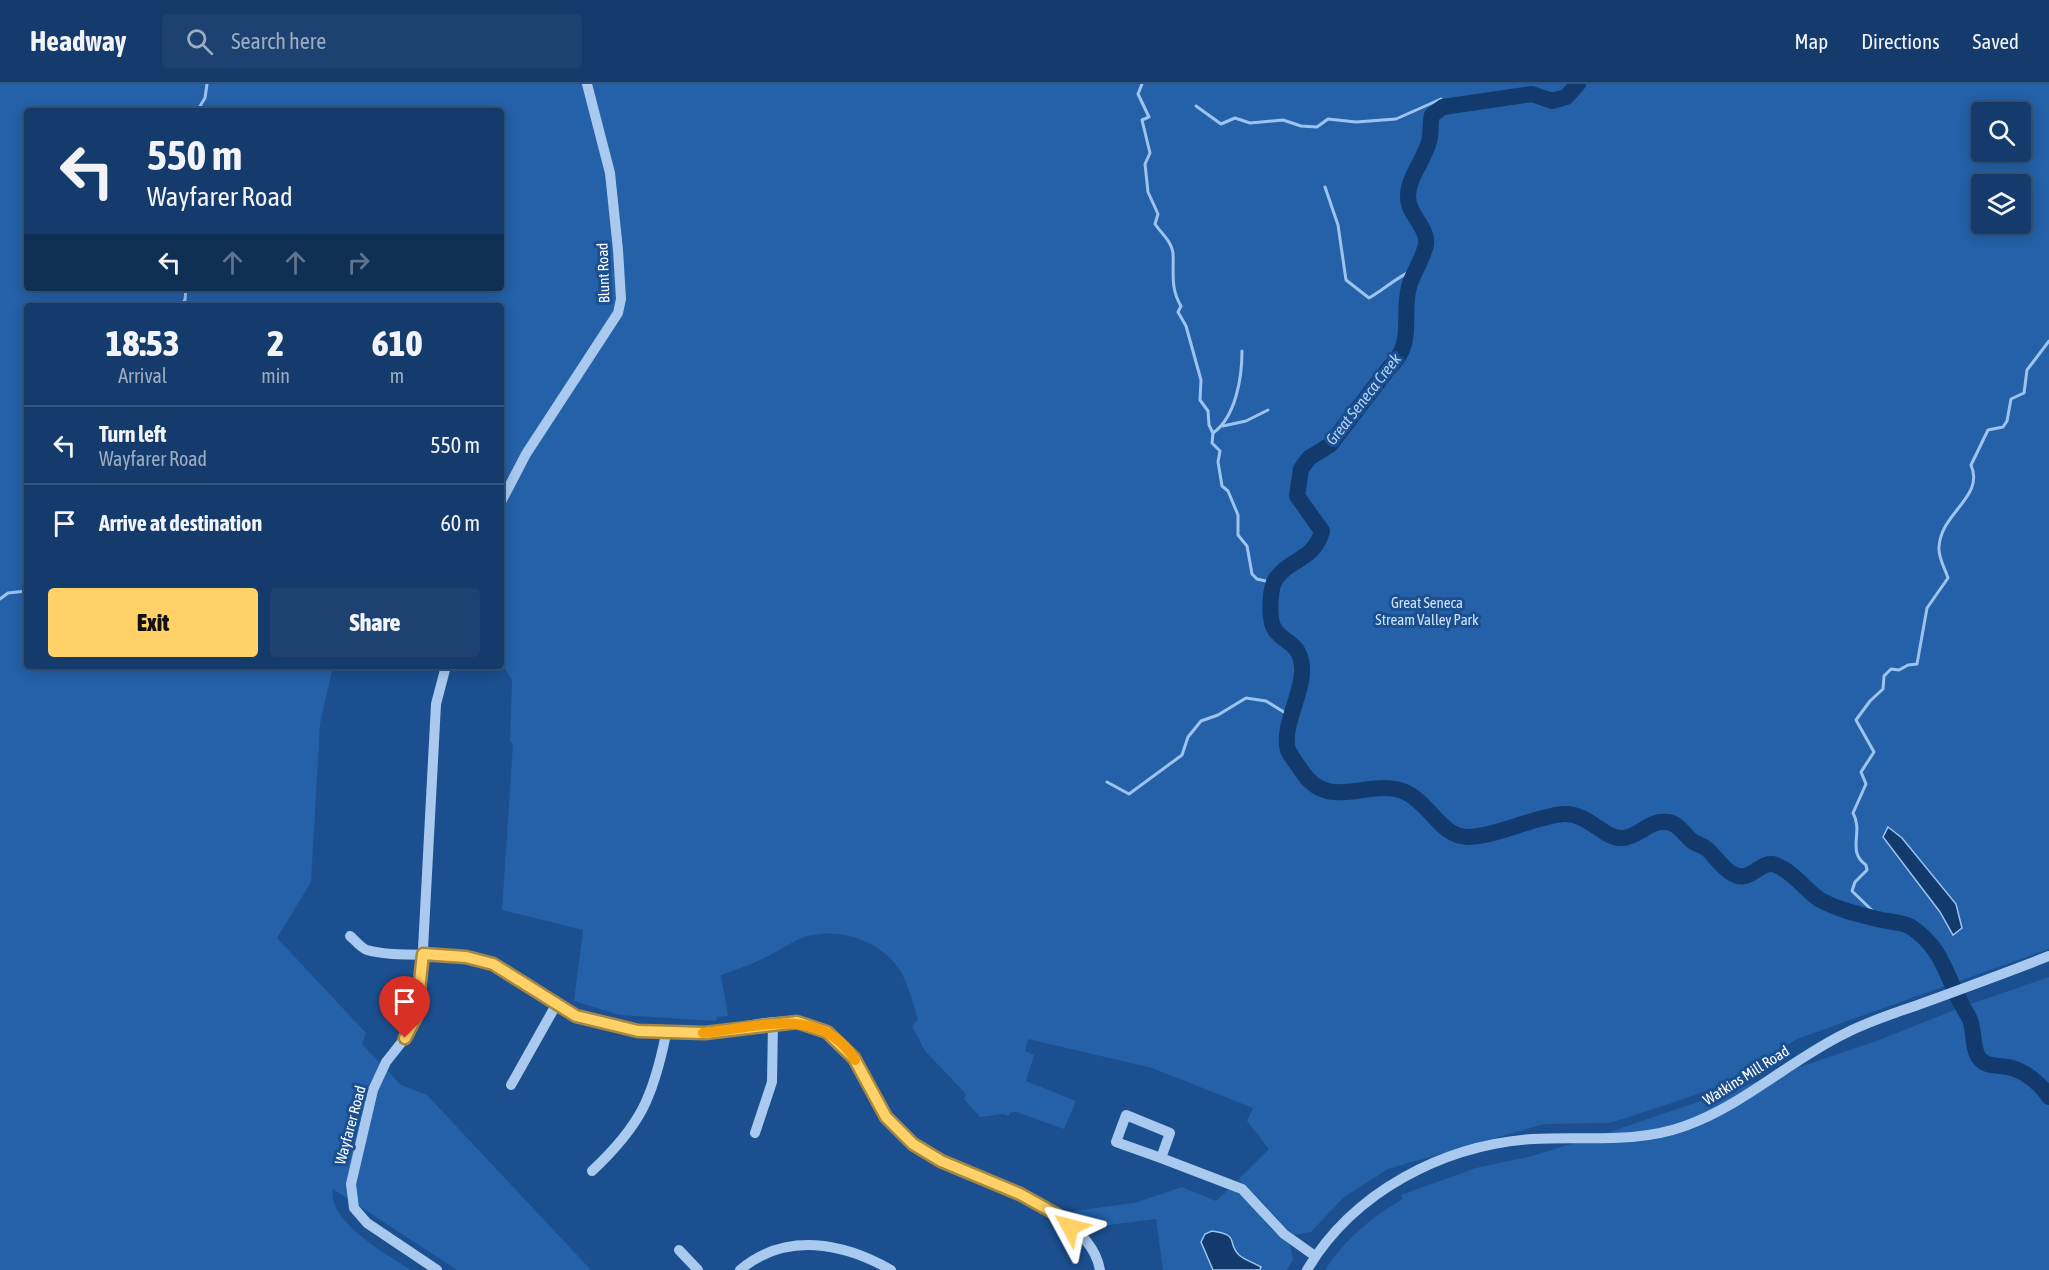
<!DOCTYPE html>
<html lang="en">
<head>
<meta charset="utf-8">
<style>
  :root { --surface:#143b6b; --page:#1d4271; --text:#f1f3f6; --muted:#9dadc1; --line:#33557e; --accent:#ffd166 }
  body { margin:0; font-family:"Asap Condensed",sans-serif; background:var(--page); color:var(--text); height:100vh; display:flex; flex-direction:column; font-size:22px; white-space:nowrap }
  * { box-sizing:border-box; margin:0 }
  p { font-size:20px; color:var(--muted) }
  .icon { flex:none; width:33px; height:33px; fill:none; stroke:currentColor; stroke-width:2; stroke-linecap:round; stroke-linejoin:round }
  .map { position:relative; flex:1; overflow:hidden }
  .sheet { position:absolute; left:24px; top:219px; width:480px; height:366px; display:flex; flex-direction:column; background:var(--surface); border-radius:6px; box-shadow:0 3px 15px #0003,0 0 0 2px var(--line) }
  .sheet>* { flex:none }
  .guide { position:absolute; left:24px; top:24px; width:480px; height:183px; border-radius:6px; box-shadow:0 3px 15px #0003,0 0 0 2px var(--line); background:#143b6b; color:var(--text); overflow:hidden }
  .buttons { position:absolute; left:1971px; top:18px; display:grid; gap:12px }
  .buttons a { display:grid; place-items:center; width:60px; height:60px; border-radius:6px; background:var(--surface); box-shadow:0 3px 15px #0003,0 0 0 2px var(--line); font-size:30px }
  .pin { position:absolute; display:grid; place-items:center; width:51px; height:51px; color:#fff; margin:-62px -26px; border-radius:50% 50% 50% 0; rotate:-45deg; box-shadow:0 0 6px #0007 }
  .pin .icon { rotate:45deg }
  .me { position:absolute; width:66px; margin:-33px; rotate:308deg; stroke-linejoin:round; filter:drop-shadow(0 0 4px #0008) }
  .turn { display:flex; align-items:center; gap:21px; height:126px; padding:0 24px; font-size:27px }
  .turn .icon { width:78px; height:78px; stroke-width:2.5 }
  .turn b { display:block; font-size:42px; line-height:51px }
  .lanes { display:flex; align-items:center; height:57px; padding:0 24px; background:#0003; justify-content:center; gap:30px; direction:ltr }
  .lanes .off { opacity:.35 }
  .eta { display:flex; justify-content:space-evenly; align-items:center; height:102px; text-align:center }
  .eta b { font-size:36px; font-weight:800; line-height:42px }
  .button { display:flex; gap:12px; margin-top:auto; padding:12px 24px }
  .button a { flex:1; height:69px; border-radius:6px; background:var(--accent); color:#111; font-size:24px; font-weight:800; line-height:69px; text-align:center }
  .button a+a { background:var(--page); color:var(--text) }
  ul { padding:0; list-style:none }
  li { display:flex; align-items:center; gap:18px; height:78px; padding:0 24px; border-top:2px solid var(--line) }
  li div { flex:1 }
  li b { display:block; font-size:22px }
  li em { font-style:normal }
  header { display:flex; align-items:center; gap:36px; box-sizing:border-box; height:84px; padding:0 30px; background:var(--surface); border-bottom:2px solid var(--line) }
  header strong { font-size:28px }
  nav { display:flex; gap:33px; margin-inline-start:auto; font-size:21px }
  .search { width:420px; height:54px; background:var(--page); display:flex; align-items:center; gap:15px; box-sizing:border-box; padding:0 21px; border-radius:6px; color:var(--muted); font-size:22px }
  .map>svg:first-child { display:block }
</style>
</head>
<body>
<header>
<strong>Headway</strong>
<div class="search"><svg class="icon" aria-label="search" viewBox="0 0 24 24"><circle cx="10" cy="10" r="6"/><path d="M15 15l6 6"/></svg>Search here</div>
<nav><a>Map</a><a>Directions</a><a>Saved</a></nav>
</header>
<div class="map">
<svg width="2049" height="1186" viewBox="0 0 2049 1186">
  <rect width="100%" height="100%" fill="#1b4f8f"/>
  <g fill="#2461a8" fill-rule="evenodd">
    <path d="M0 0H2049V865L1797 955 1720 1002 1669 1020 1610 1039 1544 1040 1388 1085 1344 1113 1311 1148 1294 1151C1274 1134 1260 1112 1238 1096L1269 1065 1247 1037 1253 1024 1152 984 1028 955 1025 967 1034 971 1026 997 1076 1017 1064 1045 1016 1028 1010 1029 1009 1032 1003 1030 980 1033 964 1015 966 1010 925 967 912 942 918 936C913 919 909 903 901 888 883 857 838 842 804 853 791 858 780 866 768 872 753 880 737 886 721 891L728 932 717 933 716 937 620 931 574 917 583 846 502 826 513 660 510 658 512 596 501 578V222H27V582H333L320 640 311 798 277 854 366 949 362 960 401 1001 427 1011 591 1186H457L333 1105C327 1138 388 1171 411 1186H0ZM27 27H501V204H27ZM1982 28H2020V68H1982ZM1982 100H2020V140H1982Z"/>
    <path d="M2049 893V1186H1325C1345 1155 1371 1133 1403 1115L1401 1111 1476 1084 1532 1072 1604 1050 1879 956 1962 923Z"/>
    <path d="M1182 1103 1216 1117 1230 1104 1252 1120 1268 1142 1290 1161 1293 1175 1287 1186H1163L1156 1135 1092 1143 1073 1127 1134 1119Z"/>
  </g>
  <g fill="#123a6d" stroke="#9cc4f0" stroke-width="1.5">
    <path d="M1888 743 1902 754 1956 820 1962 844 1953 851 1940 828 1883 753Z"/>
    <path d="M1212 1147C1241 1151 1226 1158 1239 1171 1245 1176 1254 1179 1261 1183L1260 1186H1213L1201 1158 1205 1150Z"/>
  </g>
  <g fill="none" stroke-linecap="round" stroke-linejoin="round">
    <g stroke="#9cc4f0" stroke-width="3">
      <path d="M1142 0 1138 10 1149 33 1142 36 1150 69 1145 80 1148 108 1158 130 1155 140C1161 149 1172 158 1173 169 1174 188 1170 204 1181 222L1178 228 1186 242 1201 296 1200 316 1208 327 1209 341 1213 349 1212 359 1220 367 1218 378 1222 402 1228 407 1238 431V451L1247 462 1252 490 1257 495 1274 499"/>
      <path d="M1196 22 1221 40 1235 34 1250 39 1283 36 1301 42 1317 43 1328 35 1356 38 1396 35 1441 15 1443 23"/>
      <path d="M197 27 205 14 207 0"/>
      <path d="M1325 103 1338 141 1346 196 1369 214C1385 205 1399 191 1416 185"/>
      <path d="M180 222 185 216 186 204"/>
      <path d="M1223 342 1246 337 1268 326"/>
      <path d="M1213 349C1236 333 1242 293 1242 267"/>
      <path d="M0 515 8 509 27 507"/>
      <path d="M1107 698 1129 710 1182 671 1188 653 1201 637 1218 631 1246 614 1266 617 1292 633"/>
      <path d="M1882 836 1852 807 1855 798 1867 786 1866 781C1846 767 1864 748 1853 729L1866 700 1861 688 1874 668 1856 636 1870 617 1883 605 1884 592 1891 585 1899 586 1908 581 1917 580 1927 524 1948 494C1945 484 1938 474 1939 463 1941 428 1985 413 1971 381L1988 346 2003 343 2007 337 2011 315 2024 309 2027 286 2049 257"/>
    </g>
    <path stroke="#123a6d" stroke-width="16" d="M1578 0 1566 13 1552 17 1532 10 1443 23 1432 31C1430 39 1431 45 1430 53 1427 74 1408 91 1408 113 1408 131 1428 143 1426 160 1424 174 1413 188 1409 203 1401 234 1416 258 1389 284L1330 361 1309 374 1301 385 1297 412 1322 447C1314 478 1286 475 1274 498 1270 508 1268 537 1275 546 1285 560 1300 558 1302 583 1304 608 1281 643 1288 666 1291 673 1297 680 1301 686 1329 731 1371 691 1407 709 1430 720 1442 754 1469 753 1498 752 1533 733 1563 730 1588 728 1604 756 1623 754 1639 753 1650 735 1668 738 1679 740 1683 749 1691 756 1695 760 1702 761 1707 765 1715 772 1723 785 1733 790 1751 800 1760 775 1776 781 1794 788 1804 805 1819 815 1837 826 1862 831 1882 836 1891 838 1903 838 1911 843 1944 865 1946 893 1963 923 1966 929 1970 933 1971 939 1974 949 1973 966 1979 974 1988 985 2000 980 2012 984 2026 988 2042 1001 2049 1013"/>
    <g stroke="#a9c9ee" stroke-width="10">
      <path d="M501 418 526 370 618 229 621 215 618 166 610 89 587 0"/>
      <path d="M350 852C355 856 361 864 367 866 394 874 438 868 467 873 500 879 519 898 546 915 565 927 586 936 608 941 643 949 680 952 716 947 741 944 771 935 797 938 857 946 857 997 888 1035 903 1053 921 1067 941 1077 986 1100 1090 1127 1100 1186"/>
      <path d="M511 1001 556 921"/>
      <path d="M755 1049 772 998 773 939"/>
      <path d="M1161 1074 1116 1058 1126 1031 1170 1049 1161 1074 1242 1105 1284 1150 1315 1172"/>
      <path d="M592 1087C640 1042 653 1014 666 950"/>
      <path d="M679 1166 698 1186"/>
      <path d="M437 1186 367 1139 354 1124 351 1100 373 1006 386 978 405 954 416 933 421 903 436 620 446 582"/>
      <path d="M740 1186C786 1147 844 1159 891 1186"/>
      <path d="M1307 1186C1353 1108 1443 1061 1533 1055 1585 1052 1635 1060 1685 1042 1744 1021 1790 976 1846 949 1871 936 1899 928 1926 918 1967 903 2008 888 2049 872"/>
    </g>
  </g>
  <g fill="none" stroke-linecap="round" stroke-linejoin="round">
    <g stroke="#a68842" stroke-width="15">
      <path id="route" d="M405 954 416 933 423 870 466 873 493 880 576 932 638 947 705 949 797 938 827 948 854 974 886 1033 913 1060 941 1077 1020 1110 1056 1130 1070 1143"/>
    </g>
    <use href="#route" stroke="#ffd166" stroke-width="10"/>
    <path stroke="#f59e0b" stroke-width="10" d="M703 949C756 944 822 920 855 976"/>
  </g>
  <g text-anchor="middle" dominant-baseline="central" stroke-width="6" stroke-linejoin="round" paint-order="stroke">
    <g font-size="15" fill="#fff" stroke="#1b4f8f">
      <text transform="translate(603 189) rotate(-92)">Blunt Road</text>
      <text transform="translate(1746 991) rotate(-32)">Watkins Mill Road</text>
      <text transform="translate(350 1041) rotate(-75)">Wayfarer Road</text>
    </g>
    <g font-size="15" fill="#cfe3fa" stroke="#1b4f8f">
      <text x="1427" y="518">Great Seneca<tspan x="1427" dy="17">Stream Valley Park</tspan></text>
    </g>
    <g font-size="16" font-style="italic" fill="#b5d3f5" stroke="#1b4f8f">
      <text transform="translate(1363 315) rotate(-52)">Great Seneca Creek</text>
    </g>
  </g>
</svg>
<div class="buttons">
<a><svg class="icon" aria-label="search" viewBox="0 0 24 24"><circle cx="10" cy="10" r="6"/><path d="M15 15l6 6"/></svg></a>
<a><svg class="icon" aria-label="layers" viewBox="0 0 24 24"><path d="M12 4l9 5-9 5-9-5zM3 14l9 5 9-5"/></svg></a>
</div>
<div class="pin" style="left:405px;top:954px;background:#d93025"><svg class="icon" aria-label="arrive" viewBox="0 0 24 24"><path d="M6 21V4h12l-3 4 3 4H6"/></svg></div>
<svg class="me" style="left:1070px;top:1143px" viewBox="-20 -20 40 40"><path d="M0-17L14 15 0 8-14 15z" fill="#ffd166" stroke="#fff" stroke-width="4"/></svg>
<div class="guide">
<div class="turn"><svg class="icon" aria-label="left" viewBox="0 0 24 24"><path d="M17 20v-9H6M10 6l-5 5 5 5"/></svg><div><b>550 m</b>Wayfarer Road</div></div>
<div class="lanes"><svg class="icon" aria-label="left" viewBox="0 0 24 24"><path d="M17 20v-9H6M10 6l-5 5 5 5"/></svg><svg class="icon off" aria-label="ahead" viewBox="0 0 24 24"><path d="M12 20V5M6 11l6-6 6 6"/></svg><svg class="icon off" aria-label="ahead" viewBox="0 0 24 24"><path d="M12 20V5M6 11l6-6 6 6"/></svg><svg class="icon off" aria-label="right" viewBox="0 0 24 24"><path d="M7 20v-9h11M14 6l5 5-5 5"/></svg></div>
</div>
<section class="sheet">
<div class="eta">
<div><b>18:53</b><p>Arrival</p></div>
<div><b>2</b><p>min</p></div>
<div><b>610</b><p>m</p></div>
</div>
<ul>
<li><svg class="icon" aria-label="left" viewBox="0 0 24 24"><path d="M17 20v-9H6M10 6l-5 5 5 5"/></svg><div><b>Turn left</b><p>Wayfarer Road</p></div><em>550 m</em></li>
<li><svg class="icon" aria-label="arrive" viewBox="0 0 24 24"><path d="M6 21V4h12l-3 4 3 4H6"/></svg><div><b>Arrive at destination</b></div><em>60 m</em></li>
</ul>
<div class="button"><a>Exit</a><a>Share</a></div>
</section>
</div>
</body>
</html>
